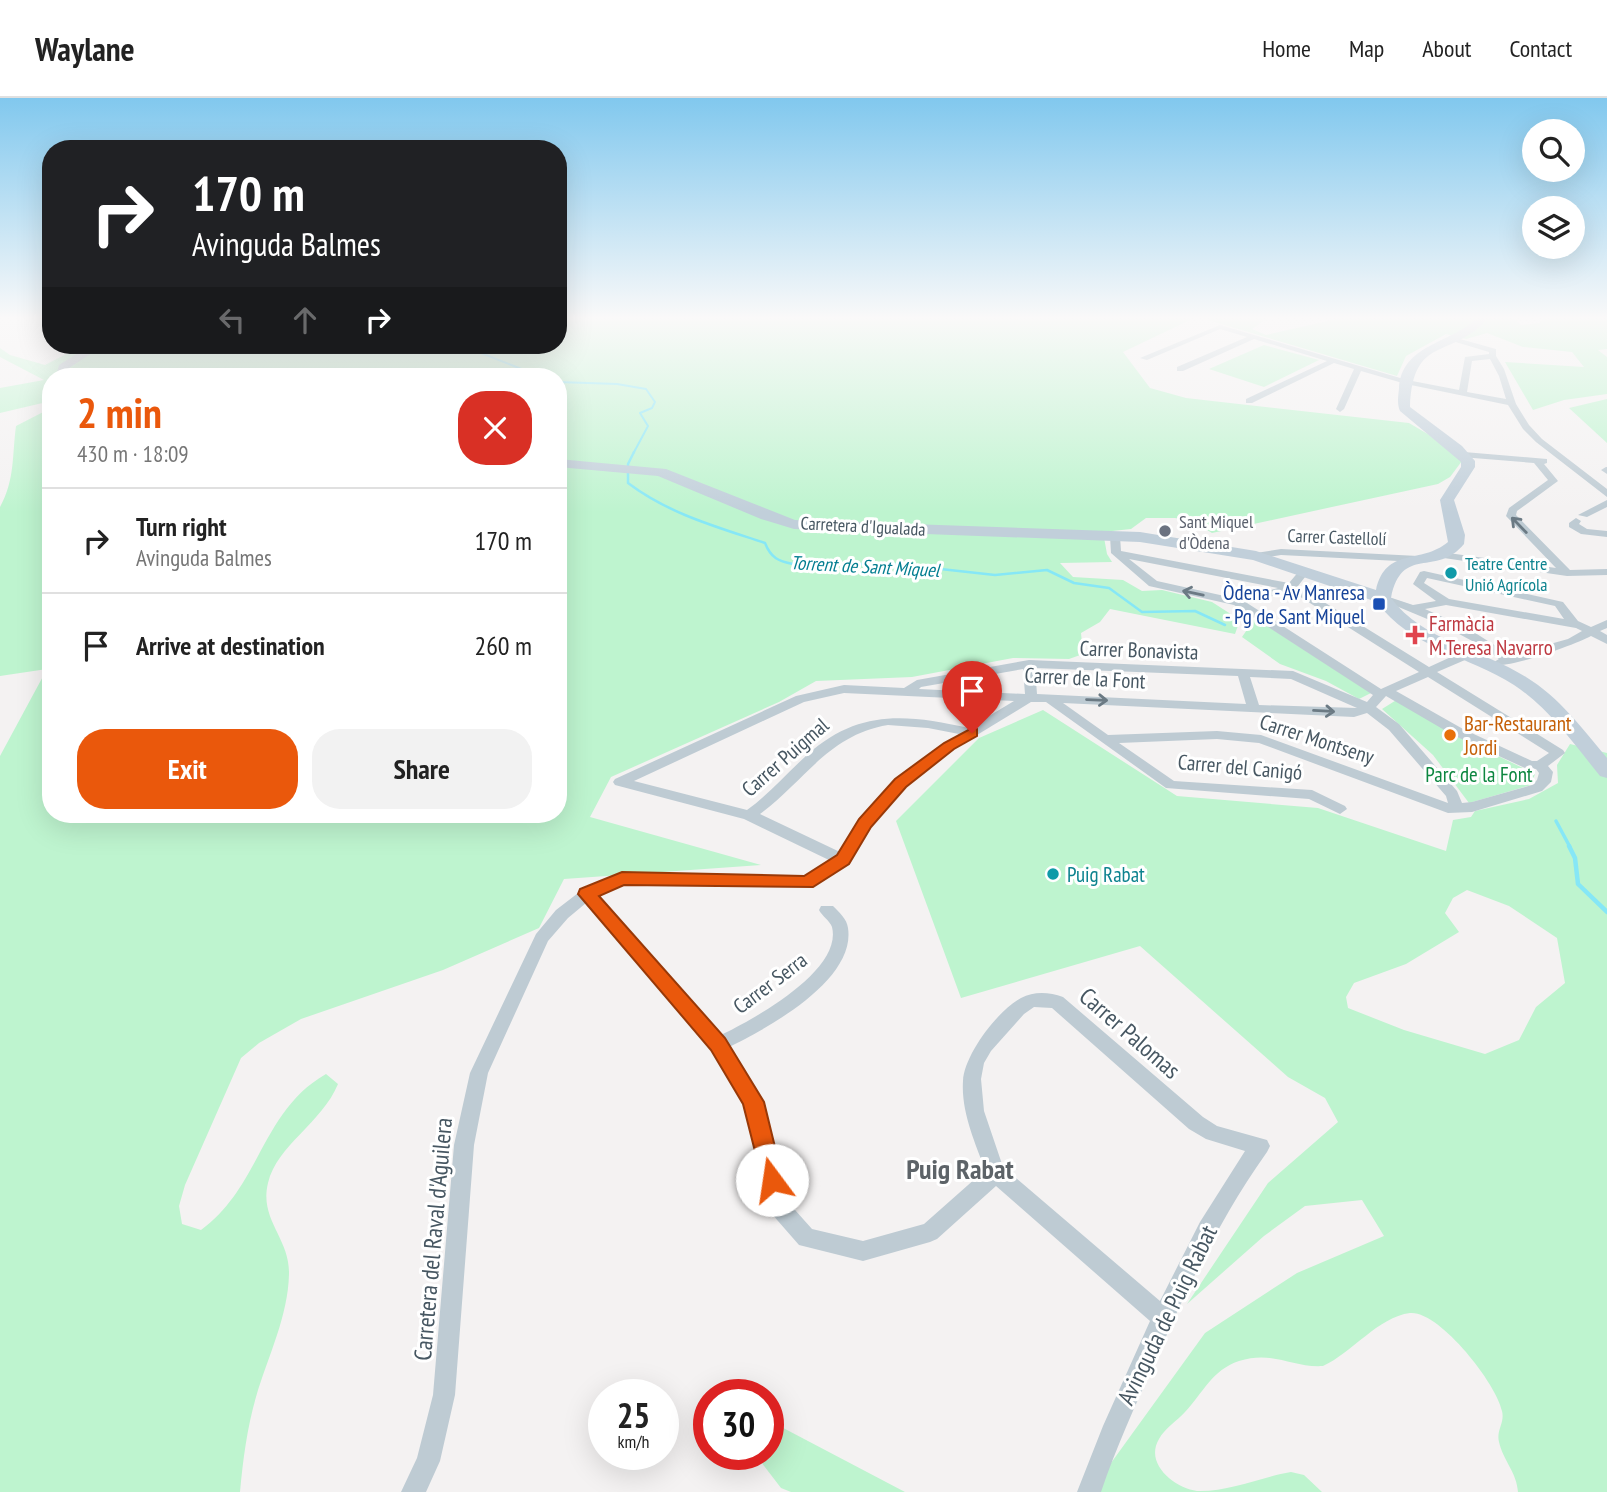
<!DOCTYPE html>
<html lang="en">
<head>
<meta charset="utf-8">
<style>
  :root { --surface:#fff; --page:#f2f2f2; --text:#222; --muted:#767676; --line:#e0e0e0; --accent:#ea580c }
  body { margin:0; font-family:"PT Sans Narrow",sans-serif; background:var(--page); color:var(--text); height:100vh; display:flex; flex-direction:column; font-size:26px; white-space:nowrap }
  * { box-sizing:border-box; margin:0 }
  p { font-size:23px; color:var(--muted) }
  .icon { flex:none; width:38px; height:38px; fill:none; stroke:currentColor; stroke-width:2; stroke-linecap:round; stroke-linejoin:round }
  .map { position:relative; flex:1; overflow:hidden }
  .panel { position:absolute; left:42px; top:270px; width:525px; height:455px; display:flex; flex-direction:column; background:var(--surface); border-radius:28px; box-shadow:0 7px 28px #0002 }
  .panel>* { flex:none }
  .top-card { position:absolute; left:42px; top:42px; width:525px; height:214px; border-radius:28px; box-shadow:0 7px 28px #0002; background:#202124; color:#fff; overflow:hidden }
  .fabs { position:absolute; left:1522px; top:21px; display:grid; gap:14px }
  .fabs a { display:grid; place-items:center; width:63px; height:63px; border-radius:50%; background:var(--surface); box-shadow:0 7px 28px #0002; font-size:35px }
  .speed { position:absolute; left:588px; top:1281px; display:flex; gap:14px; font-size:35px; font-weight:700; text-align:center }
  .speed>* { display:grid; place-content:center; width:91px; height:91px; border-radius:50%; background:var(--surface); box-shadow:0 7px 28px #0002; line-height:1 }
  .speed small { font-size:18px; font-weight:400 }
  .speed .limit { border:10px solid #d22; background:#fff; color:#111 }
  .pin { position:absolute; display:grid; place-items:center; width:60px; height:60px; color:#fff; margin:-72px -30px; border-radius:50% 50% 50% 0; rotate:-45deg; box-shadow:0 0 7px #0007 }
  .pin .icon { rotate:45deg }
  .me { position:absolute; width:77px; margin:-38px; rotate:346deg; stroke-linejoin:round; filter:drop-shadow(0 0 5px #0008) }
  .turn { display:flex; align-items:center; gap:24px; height:147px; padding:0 35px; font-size:32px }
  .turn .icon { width:91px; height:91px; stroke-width:2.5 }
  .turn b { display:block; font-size:49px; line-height:60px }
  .lanes { display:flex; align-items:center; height:66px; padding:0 35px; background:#0003; justify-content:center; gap:35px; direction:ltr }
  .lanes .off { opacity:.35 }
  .round { display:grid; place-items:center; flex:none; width:74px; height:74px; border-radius:28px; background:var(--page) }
  .overview { display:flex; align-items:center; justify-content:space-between; height:119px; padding:0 35px }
  h1 { font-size:42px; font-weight:600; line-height:52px; color:var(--accent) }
  .cta { display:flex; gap:14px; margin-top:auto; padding:14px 35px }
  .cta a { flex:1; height:80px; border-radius:28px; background:var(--accent); color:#fff; font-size:28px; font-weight:600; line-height:80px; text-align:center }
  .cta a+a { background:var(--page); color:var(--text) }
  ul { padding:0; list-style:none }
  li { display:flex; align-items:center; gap:21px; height:105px; padding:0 35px; border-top:2px solid var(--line) }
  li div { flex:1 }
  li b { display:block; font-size:26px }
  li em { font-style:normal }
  header { display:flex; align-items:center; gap:42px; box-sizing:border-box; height:98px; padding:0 35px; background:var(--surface); border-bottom:2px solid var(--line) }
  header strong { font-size:33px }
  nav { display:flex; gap:38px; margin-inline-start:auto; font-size:24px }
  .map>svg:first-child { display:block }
</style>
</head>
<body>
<header>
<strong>Waylane</strong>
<nav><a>Home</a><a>Map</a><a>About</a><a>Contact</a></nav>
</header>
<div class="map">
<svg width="1607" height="1394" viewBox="0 0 1607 1394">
  <rect width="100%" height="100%" fill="#f4f2f2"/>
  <g fill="#bef4cf" fill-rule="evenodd">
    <path d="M558 220H1194L1123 254 1150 290 1186 300 1409 325 1438 342 1462 363 1450 379 1438 386 1212 435 1194 424 1175 420H1146L1131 431 1103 434 1107 456 1112 464 1060 465 1073 479 1123 482 1142 493 1162 492 1212 504 1240 522 1235 536 1110 511 1100 524 1081 535 1083 556 1069 561 1013 560 912 579 816 583 779 604 611 679 590 719 761 767 564 781 539 830 443 872 301 921 259 945 241 960 185 1087 179 1108 182 1126 201 1132C261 1088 261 1013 326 976L338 986C322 1025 277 1047 268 1085 259 1122 290 1140 289 1176 288 1219 268 1258 256 1299 247 1330 243 1362 240 1394H0V658L47 571 0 578V409C15 382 12 358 16 328L51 310V716H558V278H51V303L0 315V290L44 282 0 259V250L10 257 45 267 84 247H558Z"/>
    <path d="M1201 220H1268L1252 231 1266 237 1332 222 1328 220H1513L1521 227 1539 225 1543 220H1607V251L1598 252 1607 259V296L1564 302 1533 312 1505 264 1584 269 1572 254 1523 249 1487 235 1466 241 1446 236 1406 258 1397 278Z"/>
    <path d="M1264 247 1319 262 1264 289 1209 271Z"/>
    <path d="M1607 301V345L1569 310Z"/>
    <path d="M1255 520 1371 595 1359 601 1326 583 1280 566 1242 539Z"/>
    <path d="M1398 601 1459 639 1535 676 1531 687 1469 705 1433 657 1382 611Z"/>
    <path d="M1043 612 1177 698 1318 710 1446 753 1453 722 1471 719 1475 713 1529 701 1558 685 1557 667 1570 646 1607 655V1394H1518C1517 1375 1503 1362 1499 1344 1496 1332 1505 1325 1502 1313 1497 1286 1439 1212 1410 1215 1378 1219 1352 1255 1323 1268 1292 1270 1273 1252 1239 1263 1212 1272 1203 1295 1185 1314 1177 1323 1165 1330 1159 1341 1144 1366 1175 1390 1197 1393 1228 1394 1261 1379 1291 1374L1304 1377 1322 1394H1090L1205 1235 1297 1175 1384 1138 1362 1102 1305 1108 1264 1138 1187 1206 1268 1085 1338 1024 1325 1000 1288 979 1140 848 961 900 896 723 979 640ZM1467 792 1509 808 1557 840 1565 885 1536 909 1519 942 1485 956 1404 932 1348 910 1346 899 1354 885 1406 866 1459 834 1445 815 1453 800Z"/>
    <path d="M768 1322 905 1394H791L781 1390 755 1356H768Z"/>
  </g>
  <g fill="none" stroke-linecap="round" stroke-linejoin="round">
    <g stroke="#86e7f6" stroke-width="2">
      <path d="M408 247 426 251 455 247"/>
      <path d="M461 247 539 278"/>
      <path d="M558 284 617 286 646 291 655 304 652 310 640 315 648 328 633 356"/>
    </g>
    <path stroke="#86e7f6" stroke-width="2.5" d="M634 354 628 366V385C669 416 717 429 765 445 771 460 778 463 793 466H895L995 477 1047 472 1074 485 1109 490 1142 514 1195 513 1225 527"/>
    <path stroke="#86e7f6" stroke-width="3.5" d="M1556 723 1570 749"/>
    <path stroke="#86e7f6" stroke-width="4.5" d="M1569 748 1575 760 1578 786 1607 814"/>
    <g fill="#becbd3" fill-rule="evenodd">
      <path d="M1220 227 1407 282 1459 292 1465 259 1489 256V254L1449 242V238L1496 251V258L1504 271 1516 306 1529 327 1542 341 1607 391V399L1536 344 1523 331 1508 307 1406 286 1361 273 1344 311 1340 314 1336 311 1354 271 1334 265 1252 305H1246V301L1327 263 1254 241 1183 273H1177V269L1247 239 1220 231 1147 262 1140 260ZM1490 261 1499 278 1506 301 1467 294 1472 263Z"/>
      <path d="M1464 354 1547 361V365L1544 366 1558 383 1517 413 1516 417 1570 472 1607 471V477L1567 478 1437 459V455L1441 454 1556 470 1506 418 1509 410 1548 382 1534 365 1461 359 1459 357Z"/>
      <path d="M1606 369H1607V376L1601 372Z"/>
      <path d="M1607 402V409L1587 419 1578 417Z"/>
      <path d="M1576 420 1581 423 1579 426 1587 431 1607 433V439L1581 436 1569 429V425Z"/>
      <path d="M1115 435 1120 438 1121 453 1289 485 1300 472H1308L1309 474 1298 488 1429 569 1464 553H1472V559L1437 574 1563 652 1565 655 1548 668 1553 674 1551 684 1542 693 1472 714 1448 715 1259 645 1217 641 1119 645 1174 683 1312 692 1345 708 1347 711 1340 716 1309 701 1166 690 1046 604H1031L954 651 906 688 870 728 848 766 812 789 625 786 598 798 721 937C752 922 843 873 832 829 830 823 822 818 819 812L821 808H833C839 814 847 821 848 830 856 882 768 930 729 949L762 1004 787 1103 812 1131 863 1143 924 1126 985 1072C975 1044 961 1014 963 983 964 957 998 912 1021 900 1034 893 1049 894 1063 899L1203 1019 1217 1028 1267 1042 1270 1048 1267 1054C1220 1120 1186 1192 1154 1266 1135 1308 1116 1350 1101 1394H1077L1103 1328 1150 1223 996 1088 937 1141 930 1144 863 1163 799 1147 771 1115 744 1006 712 951 586 805 568 820 548 843 488 975 474 1047 455 1297 440 1363 426 1394H401L417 1360 433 1297 454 1047 470 975 536 836 556 812 582 792 623 774 804 779 831 763 744 721 615 687 613 684 615 681 796 598 844 587 904 590 917 582 1029 562 1293 573 1367 604 1373 597 1234 507 1149 488 1111 455 1110 438ZM1129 461 1278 490 1238 501 1157 483ZM1291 493 1419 574 1381 591 1247 505ZM1035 570 1238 578 1246 606 1037 596ZM1023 571 1025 596 919 591 921 589ZM1250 579 1291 581 1357 610 1259 607ZM1428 579 1549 655 1537 663H1532L1463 631 1396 593ZM844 595 1014 603 969 630C906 616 858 611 807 657 787 675 769 696 747 712L634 683 804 604ZM1386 598 1453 637 1525 670 1536 671 1539 675 1537 682 1532 687 1472 704 1462 705 1457 693 1399 626 1376 609ZM1063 605 1354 619 1367 615 1389 632 1446 698 1448 705 1261 637 1217 633 1108 637ZM888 627 928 630 959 636 896 682 860 721 840 754 760 716C805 683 828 637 888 627ZM1034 909 1052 910 1189 1031 1206 1041 1245 1053 1200 1124 1160 1203 1003 1069 984 1013 981 981 984 965 991 953 1024 916Z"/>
      <path d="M1281 451 1418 458 1423 461 1418 464 1281 457 1256 461 1251 458 1256 455Z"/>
      <path d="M1424 473 1563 504 1578 523 1591 529 1607 522V530L1600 533 1607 537V546L1591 538C1574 547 1513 569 1496 567L1494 564 1499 561 1476 545 1444 528 1377 500 1383 497 1413 507 1436 503 1413 486 1420 474ZM1427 480 1555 508 1564 521 1449 501 1424 485ZM1446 507 1576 530 1582 533 1568 541 1510 557 1469 531 1425 511Z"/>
    </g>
    <g fill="#c1cfda" fill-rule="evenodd">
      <path d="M1477 220H1488C1451 263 1413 235 1410 309L1462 348 1475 363V369L1454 402 1465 437 1464 446C1436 480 1402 446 1391 500 1423 543 1483 552 1526 579 1559 599 1583 631 1607 660V680L1600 678C1574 646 1549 610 1514 587 1469 558 1410 550 1377 504L1253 462 1140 444 794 431 761 421 658 378 558 369V361L666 371 795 422 1140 434 1256 453 1376 492C1386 448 1421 467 1448 444L1440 402 1461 369V364L1400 313C1397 306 1398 299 1399 291 1401 246 1451 246 1477 220Z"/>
      <path d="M91 247H104L69 270 68 278H56L59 267Z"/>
    </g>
  </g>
  <defs><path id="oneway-shaft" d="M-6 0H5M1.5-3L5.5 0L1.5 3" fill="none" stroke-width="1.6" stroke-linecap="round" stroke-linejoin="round" transform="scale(1.75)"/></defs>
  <g stroke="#6b7a84">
    <use href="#oneway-shaft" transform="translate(1519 427) rotate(-134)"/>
    <use href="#oneway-shaft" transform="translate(1193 495) rotate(-168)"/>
    <use href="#oneway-shaft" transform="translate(1097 602) rotate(2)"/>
    <use href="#oneway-shaft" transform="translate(1324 613) rotate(3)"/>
  </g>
  <linearGradient id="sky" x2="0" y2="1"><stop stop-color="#81c8ee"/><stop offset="0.53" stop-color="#faf9f9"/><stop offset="1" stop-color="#faf9f9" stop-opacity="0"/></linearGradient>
  <rect width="1607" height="415" fill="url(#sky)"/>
  <path fill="#ea580c" stroke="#983908" stroke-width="2" d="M972 630 977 631V638L954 651 906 689 871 729 849 766 813 789 624 787 599 798 725 940 764 1004 783 1082 780 1089 772 1092 764 1089 743 1006 711 952 578 796 580 791 622 774 804 778 837 757 859 721 895 681 944 645Z"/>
  <circle fill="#6b7280" stroke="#fff" stroke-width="2.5" cx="1165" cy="433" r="7"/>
  <g fill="#0f9aa8" stroke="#fff" stroke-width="2.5">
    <circle cx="1451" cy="475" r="7"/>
    <circle cx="1053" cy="776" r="7"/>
  </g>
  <rect fill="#1a4fb4" stroke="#fff" stroke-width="2.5" x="1372" y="499" width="14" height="14" rx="3.5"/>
  <path fill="#e0444e" stroke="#fff" stroke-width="2.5" d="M1411.5 526.5h7v7h7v7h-7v7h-7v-7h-7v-7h7z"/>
  <circle fill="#e8710a" stroke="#fff" stroke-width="2.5" cx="1450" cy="637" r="7"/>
  <g text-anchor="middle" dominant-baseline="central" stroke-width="6" stroke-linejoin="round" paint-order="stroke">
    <g font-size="18" fill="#5b616d" stroke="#fff" text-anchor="start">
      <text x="1179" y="423">Sant Miquel<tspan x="1179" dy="21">d'Òdena</tspan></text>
    </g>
    <g font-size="18" fill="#475762" stroke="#fff">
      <text transform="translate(863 428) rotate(3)">Carretera d'Igualada</text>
      <text transform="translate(1337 439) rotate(2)">Carrer Castellolí</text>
    </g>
    <g font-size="18" fill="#0d838f" stroke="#fff" text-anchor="start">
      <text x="1465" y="465">Teatre Centre<tspan x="1465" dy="21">Unió Agrícola</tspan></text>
    </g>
    <g font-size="19" font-style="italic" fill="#047e91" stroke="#fff">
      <text transform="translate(865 468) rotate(3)">Torrent de Sant Miquel</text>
    </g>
    <g font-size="21" fill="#164399" stroke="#fff" text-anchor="end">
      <text x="1365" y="494">Òdena - Av Manresa<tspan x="1365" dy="24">- Pg de Sant Miquel</tspan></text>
    </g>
    <g font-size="21" fill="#be3a42" stroke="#fff" text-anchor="start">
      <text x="1429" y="525">Farmàcia<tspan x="1429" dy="24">M.Teresa Navarro</tspan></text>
    </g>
    <g font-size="21" fill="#475762" stroke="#fff">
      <text transform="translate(1139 552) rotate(2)">Carrer Bonavista</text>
      <text transform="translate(1085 580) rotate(3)">Carrer de la Font</text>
      <text transform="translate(1317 641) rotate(18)">Carrer Montseny</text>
      <text transform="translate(785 659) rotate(-41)">Carrer Puigmal</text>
      <text transform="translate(1240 669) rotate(5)">Carrer del Canigó</text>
      <text transform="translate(770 885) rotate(-37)">Carrer Serra</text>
    </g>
    <g font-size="21" fill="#c56008" stroke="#fff" text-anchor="start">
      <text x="1464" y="625">Bar-Restaurant<tspan x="1464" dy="24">Jordi</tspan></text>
    </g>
    <g font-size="21" fill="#0e8741" stroke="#fff">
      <text x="1479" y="676">Parc de la Font</text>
    </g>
    <g font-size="21" fill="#0d838f" stroke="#fff" text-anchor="start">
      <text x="1067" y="776">Puig Rabat</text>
    </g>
    <g font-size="24" fill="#475762" stroke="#fff">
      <text transform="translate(1130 935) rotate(41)">Carrer Palomas</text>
      <text transform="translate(433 1141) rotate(-85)">Carretera del Raval d'Aguilera</text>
      <text transform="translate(1167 1217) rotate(-64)">Avinguda de Puig Rabat</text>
    </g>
    <g font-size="28" font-weight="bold" fill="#5d6368" stroke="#fff">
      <text x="960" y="1070">Puig Rabat</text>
    </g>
  </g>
</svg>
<div class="fabs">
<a><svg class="icon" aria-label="search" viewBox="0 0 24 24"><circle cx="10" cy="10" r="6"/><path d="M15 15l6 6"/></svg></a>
<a><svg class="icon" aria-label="layers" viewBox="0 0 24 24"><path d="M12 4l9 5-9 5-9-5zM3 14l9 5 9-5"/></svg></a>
</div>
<div class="speed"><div>25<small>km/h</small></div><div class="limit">30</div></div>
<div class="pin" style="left:972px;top:635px;background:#d93025"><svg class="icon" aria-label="arrive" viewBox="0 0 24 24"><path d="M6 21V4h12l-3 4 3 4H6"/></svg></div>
<svg class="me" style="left:772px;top:1082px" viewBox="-20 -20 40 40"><circle r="19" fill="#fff"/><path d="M0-13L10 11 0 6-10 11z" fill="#ea580c"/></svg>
<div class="top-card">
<div class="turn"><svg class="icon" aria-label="right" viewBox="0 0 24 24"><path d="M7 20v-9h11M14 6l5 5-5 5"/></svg><div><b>170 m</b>Avinguda Balmes</div></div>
<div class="lanes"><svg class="icon off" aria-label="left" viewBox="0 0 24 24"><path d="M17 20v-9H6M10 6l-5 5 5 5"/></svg><svg class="icon off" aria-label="ahead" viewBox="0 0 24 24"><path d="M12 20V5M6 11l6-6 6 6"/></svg><svg class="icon" aria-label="right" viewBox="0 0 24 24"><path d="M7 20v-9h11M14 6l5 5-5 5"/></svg></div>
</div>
<section class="panel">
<div class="overview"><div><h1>2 min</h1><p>430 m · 18:09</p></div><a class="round" style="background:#d93025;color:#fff"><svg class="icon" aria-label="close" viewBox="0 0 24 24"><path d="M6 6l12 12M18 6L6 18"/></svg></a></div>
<ul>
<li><svg class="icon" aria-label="right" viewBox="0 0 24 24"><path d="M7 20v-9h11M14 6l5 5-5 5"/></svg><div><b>Turn right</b><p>Avinguda Balmes</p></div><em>170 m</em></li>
<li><svg class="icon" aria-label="arrive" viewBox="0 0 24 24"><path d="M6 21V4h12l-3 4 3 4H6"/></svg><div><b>Arrive at destination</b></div><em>260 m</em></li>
</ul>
<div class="cta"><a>Exit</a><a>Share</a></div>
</section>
</div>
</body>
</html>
